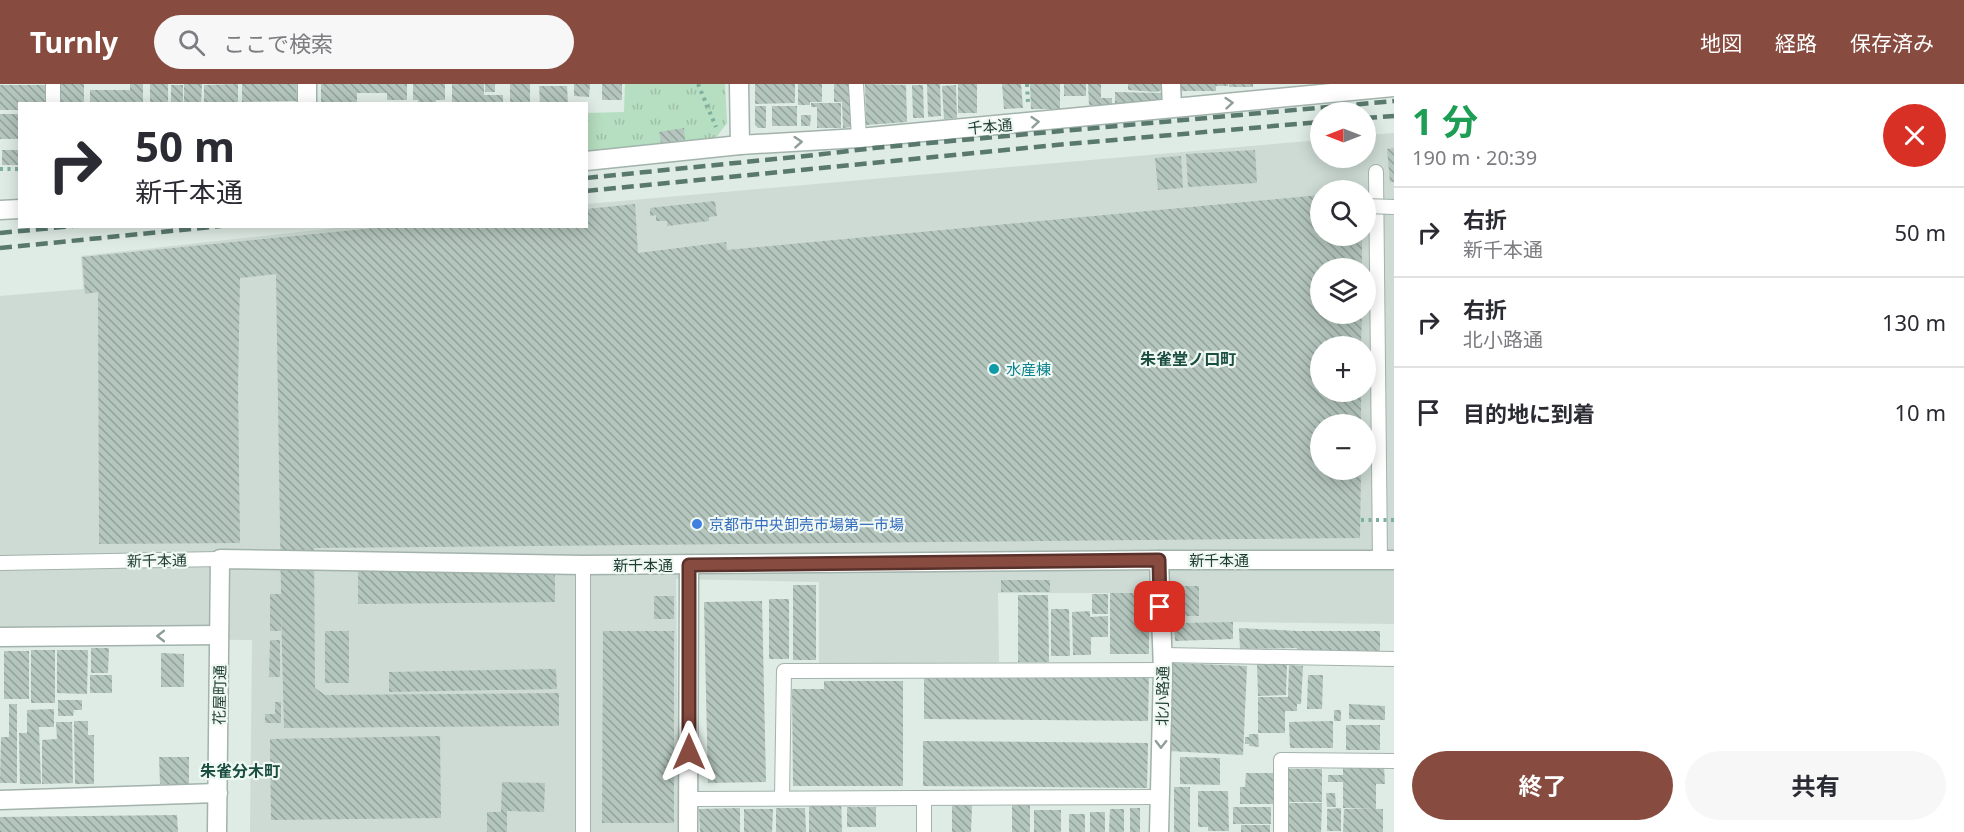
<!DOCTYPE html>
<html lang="ja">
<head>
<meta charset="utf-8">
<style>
  :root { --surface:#fff; --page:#f7f7f7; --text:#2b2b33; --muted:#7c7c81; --line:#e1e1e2; --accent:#874b40 }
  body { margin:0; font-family:"Noto Sans","Noto Sans JP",sans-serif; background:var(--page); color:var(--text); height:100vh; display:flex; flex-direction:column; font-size:22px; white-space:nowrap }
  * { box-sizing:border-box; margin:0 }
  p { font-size:20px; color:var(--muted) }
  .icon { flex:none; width:33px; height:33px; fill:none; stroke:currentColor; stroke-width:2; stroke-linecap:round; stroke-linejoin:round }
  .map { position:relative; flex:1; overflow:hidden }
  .side { display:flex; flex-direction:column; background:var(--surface); width:570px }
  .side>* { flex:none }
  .banner { position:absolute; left:18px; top:18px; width:570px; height:126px; border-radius:0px; box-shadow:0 3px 15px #0003; background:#fff; color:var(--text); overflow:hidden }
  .needle { width:39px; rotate:270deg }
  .controls { position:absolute; left:1310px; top:18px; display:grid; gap:12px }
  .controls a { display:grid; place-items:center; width:66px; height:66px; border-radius:50%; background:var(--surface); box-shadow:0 3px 15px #0003; font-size:30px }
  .pin { position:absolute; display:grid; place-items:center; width:51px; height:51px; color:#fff; margin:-26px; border-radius:12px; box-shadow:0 3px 9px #0006 }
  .me { position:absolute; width:66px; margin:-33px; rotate:0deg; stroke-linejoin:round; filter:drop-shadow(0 0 4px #0008) }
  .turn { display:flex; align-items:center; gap:21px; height:126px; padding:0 18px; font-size:27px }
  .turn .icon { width:78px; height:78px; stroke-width:2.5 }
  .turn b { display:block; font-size:42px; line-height:51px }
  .round { display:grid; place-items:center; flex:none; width:63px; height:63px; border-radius:32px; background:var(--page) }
  .summary { display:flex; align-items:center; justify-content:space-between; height:102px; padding:0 18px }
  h1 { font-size:36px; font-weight:700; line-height:45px; color:#1e9e55 }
  .cta { display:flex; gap:12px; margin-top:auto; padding:12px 18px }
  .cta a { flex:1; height:69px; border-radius:36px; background:var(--accent); color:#fff; font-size:24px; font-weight:700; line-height:69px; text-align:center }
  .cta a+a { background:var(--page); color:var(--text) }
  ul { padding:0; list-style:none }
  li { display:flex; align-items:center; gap:18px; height:90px; padding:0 18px; border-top:2px solid var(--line) }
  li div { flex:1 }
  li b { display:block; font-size:22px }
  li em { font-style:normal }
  header { display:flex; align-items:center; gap:36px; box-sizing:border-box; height:84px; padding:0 30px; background:var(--accent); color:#fff }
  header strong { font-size:28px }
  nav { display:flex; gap:33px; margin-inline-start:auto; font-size:21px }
  .search { width:420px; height:54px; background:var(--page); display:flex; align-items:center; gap:15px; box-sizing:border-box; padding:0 21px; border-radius:33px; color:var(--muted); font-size:22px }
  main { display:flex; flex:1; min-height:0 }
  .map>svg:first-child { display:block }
</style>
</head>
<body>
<header>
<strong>Turnly</strong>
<div class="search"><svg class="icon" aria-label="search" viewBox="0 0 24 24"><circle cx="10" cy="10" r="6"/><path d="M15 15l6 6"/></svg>ここで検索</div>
<nav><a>地図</a><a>経路</a><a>保存済み</a></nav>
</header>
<main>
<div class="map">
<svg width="1394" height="748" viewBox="0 0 1394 748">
  <defs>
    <pattern id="park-tufts" width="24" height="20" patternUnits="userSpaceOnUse" patternTransform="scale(1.5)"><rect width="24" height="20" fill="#b6dec0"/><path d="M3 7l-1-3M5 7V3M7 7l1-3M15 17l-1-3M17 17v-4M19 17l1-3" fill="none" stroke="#9cbfa5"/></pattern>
    <pattern id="building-back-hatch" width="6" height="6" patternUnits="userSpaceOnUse" patternTransform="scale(1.5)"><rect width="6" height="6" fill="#b4c6be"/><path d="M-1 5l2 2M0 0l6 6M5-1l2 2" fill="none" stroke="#92a29b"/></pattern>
  </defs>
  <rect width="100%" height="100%" fill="#dfebe5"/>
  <path fill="#cddbd4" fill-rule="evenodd" d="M1394 49V540L1233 538 1174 539 1170 509H998L999 578 819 580V498L676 495 679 748H250L252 556 0 554V212L83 205 81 172 345 143 586 142 587 120 1320 56V74H1365V51ZM1320 106H1365V152H1320ZM1320 184H1365V230H1320ZM1320 262H1365V308H1320ZM1320 340H1365V386H1320Z"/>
  <path fill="url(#park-tufts)" d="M625 0H725L727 39 715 55 587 71 586 29 624 28Z"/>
  <g fill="url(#building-back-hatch)">
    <path d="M58 0H84V20H59Z"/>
    <path d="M130 0H143V20H90V6H130Z"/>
    <rect x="150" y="0" width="18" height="20"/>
    <path d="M184 0H202L201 20H184Z"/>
    <path d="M238 0V20H204V1Z"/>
    <path d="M242 0H296L297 17 242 18Z"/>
    <path d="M321 0H407V16H387V9H357V20H321Z"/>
    <path d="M413 0H445V16H436V20H418V16H413Z"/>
    <path d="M452 0H484V11H503V20H452Z"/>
    <rect x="485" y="0" width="10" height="8"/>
    <rect x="510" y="0" width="20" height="20"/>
    <path d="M574 0H590L589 13 574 12Z"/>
    <rect x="602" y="0" width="20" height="16"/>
    <path d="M755 0H795V19L755 20Z"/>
    <path d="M798 0H822V18H810V21H798Z"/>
    <path d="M834 0H850L854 43 843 44 842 18H834Z"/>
    <path d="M865 0 906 1 907 38 866 41Z"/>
    <path d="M927 0H940L941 32 928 33Z"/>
    <rect x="958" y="0" width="19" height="29"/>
    <path d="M1002 0H1021L1023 24 1004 25Z"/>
    <path d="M1030 0H1060V25H1031Z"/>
    <rect x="1064" y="0" width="22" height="12"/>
    <path d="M1088 0H1101V14H1112V21H1089Z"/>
    <path d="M1128 0H1162V6L1157 8 1128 6Z"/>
    <path d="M1181 0H1228V2H1216V7H1181Z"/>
    <rect x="1229" y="0" width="24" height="3"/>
    <path d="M0 1H47V20H20V26H0Z"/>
    <rect x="171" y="1" width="12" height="19"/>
    <path d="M912 1H923L924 34H913Z"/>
    <path d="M956 1 957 34 944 35 942 2Z"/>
    <path d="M539 2H567L568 20H540Z"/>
    <path d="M1115 8 1161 9V21H1115Z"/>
    <path d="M811 19H841V44H817V23H811Z"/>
    <path d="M755 22H766V44H758L755 41Z"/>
    <rect x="772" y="22" width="25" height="20"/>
    <rect x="0" y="30" width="20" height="25"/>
    <path d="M801 31H811L810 42H801Z"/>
    <path d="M684 44 685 56 661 59 659 48Z"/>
    <path d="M1394 64V98H1390L1387 65Z"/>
    <rect x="2" y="66" width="16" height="15"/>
    <path d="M1255 66 1257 99 1188 103 1186 70Z"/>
    <path d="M1181 72 1183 104 1158 106 1155 74Z"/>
    <path d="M1320 111V152H1362V184H1320V230H1362L1361 262H1320V308H1361V340H1320V386H1361L1360 454 314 464 315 604 325 611 559 609V642L284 644 281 524V547H270V510H281L276 190 240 194 238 304 240 459 99 460 98 208 85 210 82 173 394 142H586V125L635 120 638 169 726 158 727 166Z"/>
    <path d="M715 117 717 132 709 133V137L667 142V137H656V131L650 132V124Z"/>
    <path d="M555 482V518L358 520V484Z"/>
    <rect x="1001" y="496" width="49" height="12"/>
    <rect x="793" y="501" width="23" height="75"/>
    <rect x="1180" y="502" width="19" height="30"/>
    <rect x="1110" y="509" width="39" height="61"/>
    <rect x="1092" y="510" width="16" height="20"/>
    <path d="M1018 511H1048L1049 578H1018Z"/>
    <rect x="654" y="512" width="20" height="23"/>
    <rect x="769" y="515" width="20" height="60"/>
    <path d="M762 517 766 698 708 699 704 518Z"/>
    <path d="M1051 525H1069L1070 572H1051Z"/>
    <path d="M1090 527V533L1108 532V553H1091V571H1073L1072 528Z"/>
    <path d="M1233 538V555L1175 557 1174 539Z"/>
    <path d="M1239 544 1297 547H1380V568H1297V564L1240 565Z"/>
    <rect x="325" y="547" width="24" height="52"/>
    <path d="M603 547H674V739H602Z"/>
    <path d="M270 556H280V593H269Z"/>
    <path d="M91 564H109L108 589H91Z"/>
    <rect x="31" y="566" width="24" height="53"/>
    <path d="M57 566H88L87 610 57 609Z"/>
    <rect x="4" y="567" width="25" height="48"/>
    <path d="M161 569 184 570V603H161Z"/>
    <path d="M1173 579 1247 582 1243 671 1169 667Z"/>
    <path d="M1257 579H1287L1286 611 1258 612Z"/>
    <path d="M1289 581 1303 582 1301 620H1297V627H1285V649H1258V613H1288Z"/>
    <path d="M556 585 557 605 389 608V588Z"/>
    <path d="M924 589 1149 591 1148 637 924 635Z"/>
    <rect x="90" y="591" width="22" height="18"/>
    <path d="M1308 591H1323L1322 625H1307Z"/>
    <path d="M824 597H903V702H793L792 605H824Z"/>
    <path d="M58 616H82V626H74L73 632H58Z"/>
    <path d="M275 618H281V639H265V630H275Z"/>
    <path d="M9 620H17V699H0L1 653H9Z"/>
    <path d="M1349 620 1385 622V636L1349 635Z"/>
    <path d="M54 625V643H39L41 700H20L19 649H27V626Z"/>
    <rect x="1334" y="626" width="7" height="11"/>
    <path d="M74 637H88V651H94V700H75Z"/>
    <path d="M1333 637V664H1290L1289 638Z"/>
    <path d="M56 638H72L73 699 42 700V656L57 655Z"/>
    <rect x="1346" y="641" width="34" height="25"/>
    <path d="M1249 650H1258L1259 663 1249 662V660H1245V653H1249Z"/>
    <path d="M440 652 441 734 271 736 270 655Z"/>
    <path d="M923 657 1148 659 1147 704 923 702Z"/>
    <path d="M159 673H189V700H160Z"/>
    <path d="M1180 673 1220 674V701L1180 700Z"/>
    <path d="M1384 683 1385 700H1376V725H1383V748H1343L1344 725 1374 724H1343V698H1328V691H1343V684Z"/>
    <rect x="1287" y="685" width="35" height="33"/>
    <path d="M1246 689H1274V720H1240V703H1245Z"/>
    <path d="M502 698 545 699 544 728 507 727V748H487V728H501Z"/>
    <rect x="1174" y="703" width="16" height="45"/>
    <path d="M1198 707H1228L1229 747H1208V743H1198Z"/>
    <path d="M1326 709H1335L1336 723H1327Z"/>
    <path d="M841 714 842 748H809V717Z"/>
    <path d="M1287 719H1322L1321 748H1287Z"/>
    <path d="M1012 720 1030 721V748H1012Z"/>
    <path d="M952 721H972L971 748H952Z"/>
    <rect x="847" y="723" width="29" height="20"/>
    <rect x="1233" y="723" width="38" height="17"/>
    <path d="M740 724V748H700L699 725Z"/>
    <path d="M776 724H805L806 748H776Z"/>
    <rect x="1130" y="724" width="10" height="24"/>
    <path d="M1341 724V747H1327V725Z"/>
    <path d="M744 725H773L772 748H744Z"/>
    <path d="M1110 725H1124V748H1109Z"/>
    <rect x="1034" y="726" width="27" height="22"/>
    <rect x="1090" y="728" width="15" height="20"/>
    <rect x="1069" y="730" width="16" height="18"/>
    <path d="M177 731 178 748H0V733Z"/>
    <rect x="1241" y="741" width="29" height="7"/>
  </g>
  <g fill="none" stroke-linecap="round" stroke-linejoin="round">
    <g stroke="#a2b3ac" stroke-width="16">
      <g id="service">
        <path d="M53 0V20"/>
        <path d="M856 0 859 54"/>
        <path d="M1376 88 1380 476"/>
        <path d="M0 479 220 475"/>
        <path d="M583 481V748"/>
        <path d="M1162 571 1394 575"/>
        <path d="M782 714 784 587 1163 586"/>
        <path d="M924 714V748"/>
        <path d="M689 715 1160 713"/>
        <path d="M1281 748V676L1394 677"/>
      </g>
    </g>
    <g stroke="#a2b3ac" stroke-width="21">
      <g id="minor">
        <path d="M739 0 740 61"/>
        <path d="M1171 0 1172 24"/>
        <path d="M307 20V0"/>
        <path d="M586 77 740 61 859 54 1394 3"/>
        <path d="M1159 476 1163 586 1159 748"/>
        <path d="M0 553 219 551"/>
        <path d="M0 716 218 709"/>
        <path d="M688 748 689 481"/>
      </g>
    </g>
    <g stroke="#a2b3ac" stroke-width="21">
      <g id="tertiary">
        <path d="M0 126 20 125"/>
        <path d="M217 748 220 475 583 481 1159 476H1394"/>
      </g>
    </g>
    <g stroke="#7eb09f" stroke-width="4" stroke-dasharray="3 4.5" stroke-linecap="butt">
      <path d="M698 0 716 43"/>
      <path d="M1027 0 1028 19"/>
      <path d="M0 85H20"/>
    </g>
    <use href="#service" stroke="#fff" stroke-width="14"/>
    <use href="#minor" stroke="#fff" stroke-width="18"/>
    <use href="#tertiary" stroke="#fff" stroke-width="18"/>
    <g stroke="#59786e" stroke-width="4.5" stroke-dasharray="12 6" stroke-linecap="butt">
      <path d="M1365 34 1394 32"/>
      <path d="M586 94 815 71 874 64 1394 17"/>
      <path d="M586 107 1056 61 1320 38"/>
      <path d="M0 149 73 142"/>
      <path d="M0 164 221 142"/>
    </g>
    <g stroke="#a2b3ac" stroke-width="16" stroke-linecap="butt">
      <path id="service-bridge" d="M1365 122 1394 123"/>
    </g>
    <path stroke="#7eb09f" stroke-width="4" stroke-dasharray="3 4.5" stroke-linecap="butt" d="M1361 436H1394"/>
    <use href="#service-bridge" stroke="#fff" stroke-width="14"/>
  </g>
  <defs><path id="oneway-chevron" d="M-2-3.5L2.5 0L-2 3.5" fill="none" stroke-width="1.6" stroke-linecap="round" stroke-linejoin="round" transform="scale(1.5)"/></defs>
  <g stroke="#8f9e99">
    <use href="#oneway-chevron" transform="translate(1229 19) rotate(-5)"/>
    <use href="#oneway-chevron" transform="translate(1035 38) rotate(-5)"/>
    <use href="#oneway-chevron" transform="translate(798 58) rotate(-4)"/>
    <use href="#oneway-chevron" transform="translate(161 552) rotate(180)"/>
    <use href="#oneway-chevron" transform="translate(1161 660) rotate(91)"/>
  </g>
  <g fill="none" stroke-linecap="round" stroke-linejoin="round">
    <g stroke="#58312a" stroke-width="15">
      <path id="route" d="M689 668V481L1159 476 1160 523"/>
    </g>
    <use href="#route" stroke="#874b40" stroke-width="10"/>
  </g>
  <circle fill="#0f9aa8" stroke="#eff8f3" stroke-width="2" cx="994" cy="285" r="6"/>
  <circle fill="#3f7fe0" stroke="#eff8f3" stroke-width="2" cx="697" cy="440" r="6"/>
  <g text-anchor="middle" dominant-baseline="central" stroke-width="4.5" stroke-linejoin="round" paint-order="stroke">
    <g font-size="15" fill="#1f3c33" stroke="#eff8f3">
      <text transform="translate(990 42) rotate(-5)">千本通</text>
      <text transform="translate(157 476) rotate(-1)">新千本通</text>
      <text x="1219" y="476">新千本通</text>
      <text x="643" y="481">新千本通</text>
      <text transform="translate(219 611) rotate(-89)">花屋町通</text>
      <text transform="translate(1162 612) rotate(-89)">北小路通</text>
    </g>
    <g font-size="15" fill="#0d838f" stroke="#eff8f3" text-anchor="start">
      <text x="1006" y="285">水産棟</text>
    </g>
    <g font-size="15" fill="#366cbe" stroke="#eff8f3" text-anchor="start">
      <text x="709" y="440">京都市中央卸売市場第一市場</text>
    </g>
    <g font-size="16" font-weight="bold" fill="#1b4e40" stroke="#eff8f3">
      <text x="1188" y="275">朱雀堂ノ口町</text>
      <text x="240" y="687">朱雀分木町</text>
    </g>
  </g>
</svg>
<div class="controls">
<a><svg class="needle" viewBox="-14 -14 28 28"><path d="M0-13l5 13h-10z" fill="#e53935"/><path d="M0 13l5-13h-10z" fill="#7c7c81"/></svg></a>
<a><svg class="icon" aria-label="search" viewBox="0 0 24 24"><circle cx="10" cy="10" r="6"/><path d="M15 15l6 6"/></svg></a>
<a><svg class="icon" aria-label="layers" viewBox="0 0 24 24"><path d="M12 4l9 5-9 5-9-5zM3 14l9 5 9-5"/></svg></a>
<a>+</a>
<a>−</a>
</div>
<div class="pin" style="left:1160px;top:523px;background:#d93025"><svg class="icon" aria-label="arrive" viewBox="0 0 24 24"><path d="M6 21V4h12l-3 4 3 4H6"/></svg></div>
<svg class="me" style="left:689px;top:668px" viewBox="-20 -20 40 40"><path d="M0-17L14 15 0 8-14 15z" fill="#874b40" stroke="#fff" stroke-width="4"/></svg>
<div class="banner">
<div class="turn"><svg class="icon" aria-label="right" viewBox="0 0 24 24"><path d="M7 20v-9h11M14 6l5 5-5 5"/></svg><div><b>50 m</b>新千本通</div></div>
</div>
</div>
<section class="side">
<div class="summary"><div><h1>1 分</h1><p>190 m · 20:39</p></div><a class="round" style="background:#d93025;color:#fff"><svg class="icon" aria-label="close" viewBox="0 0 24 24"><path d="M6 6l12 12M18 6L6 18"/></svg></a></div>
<ul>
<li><svg class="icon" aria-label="right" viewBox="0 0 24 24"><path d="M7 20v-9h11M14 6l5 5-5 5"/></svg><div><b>右折</b><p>新千本通</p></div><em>50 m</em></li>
<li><svg class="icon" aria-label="right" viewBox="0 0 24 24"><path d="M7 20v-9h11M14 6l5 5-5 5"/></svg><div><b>右折</b><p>北小路通</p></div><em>130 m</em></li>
<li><svg class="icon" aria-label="arrive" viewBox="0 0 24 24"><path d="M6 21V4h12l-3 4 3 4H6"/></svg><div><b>目的地に到着</b></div><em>10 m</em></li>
</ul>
<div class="cta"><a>終了</a><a>共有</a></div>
</section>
</main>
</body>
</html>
